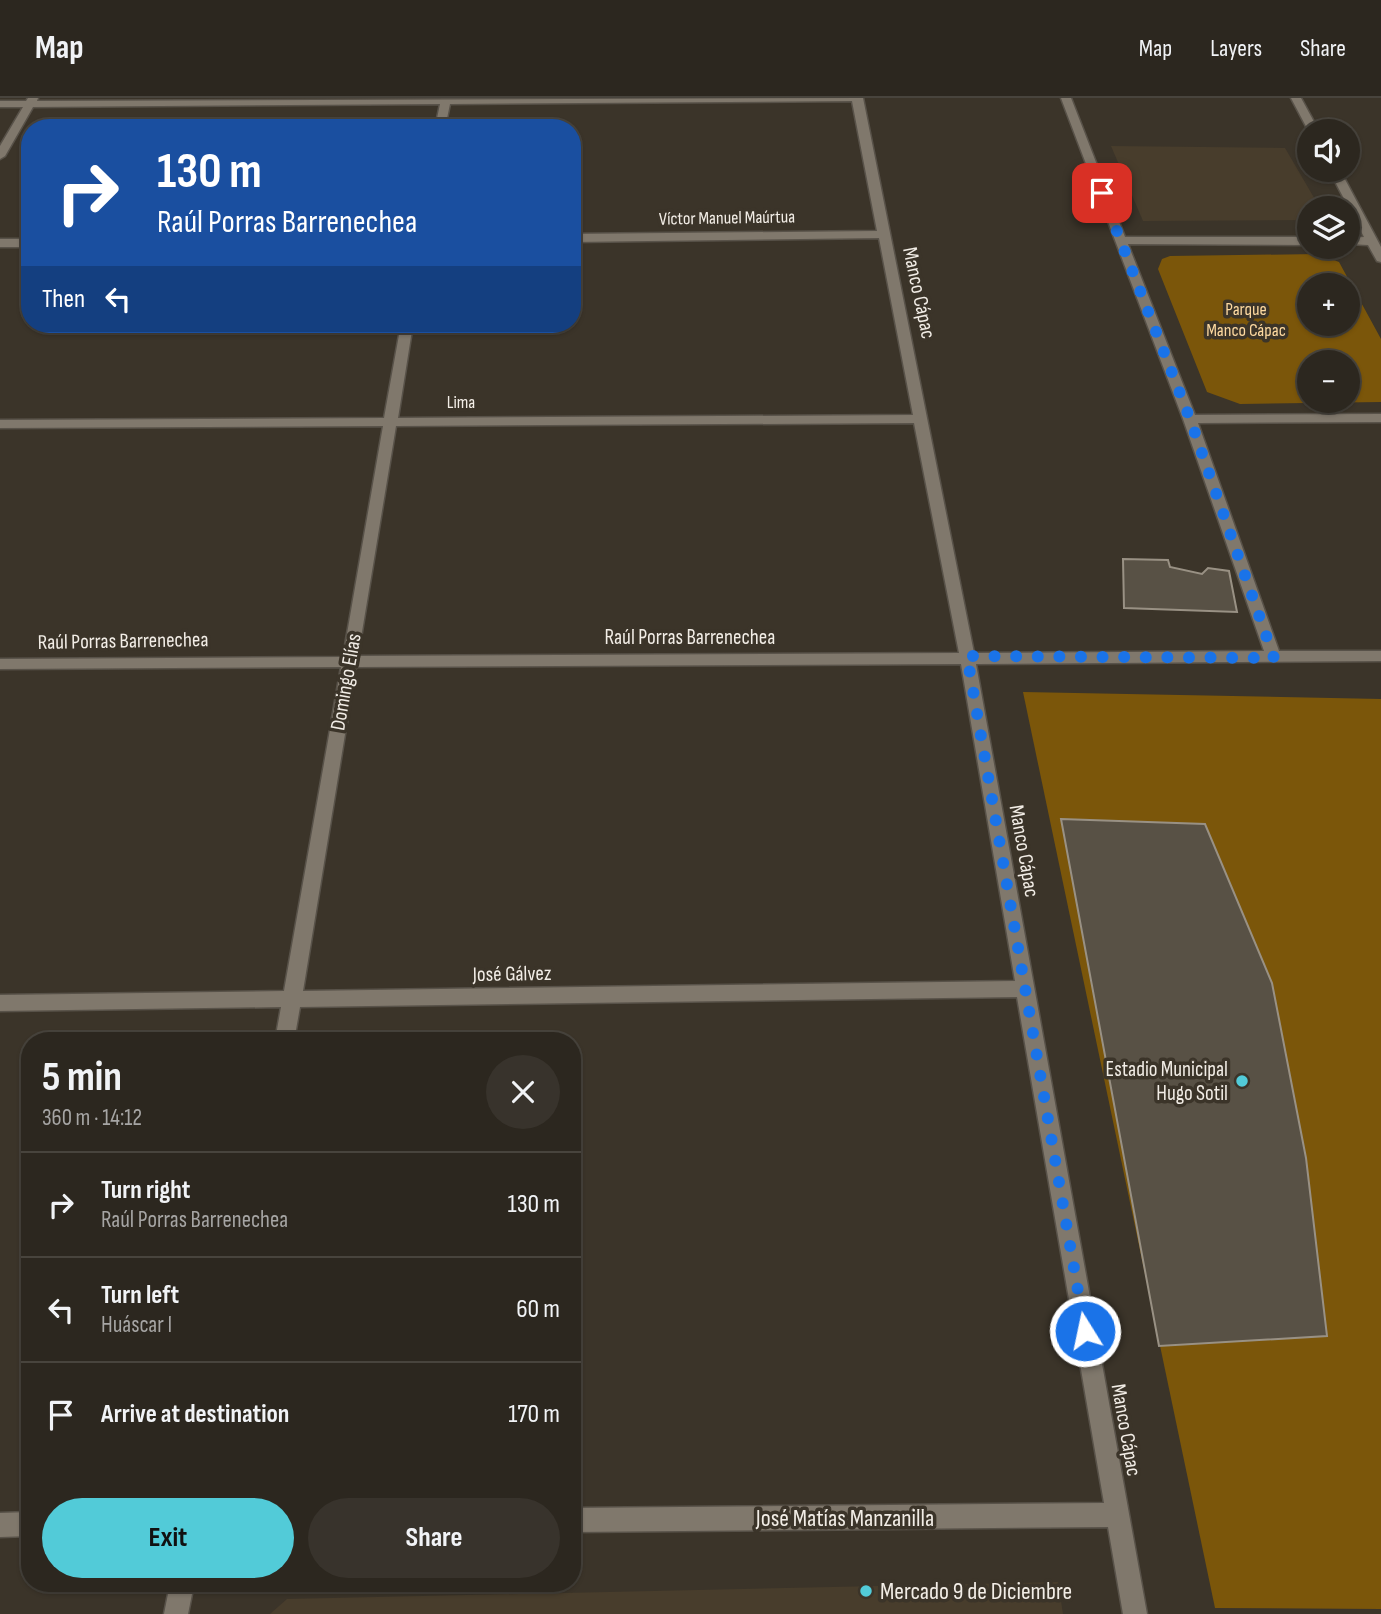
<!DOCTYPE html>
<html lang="en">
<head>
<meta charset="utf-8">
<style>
  :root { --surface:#2c271f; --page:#38332c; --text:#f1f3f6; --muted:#a6a5a4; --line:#48443d; --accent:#52cbd8 }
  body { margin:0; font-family:"Sofia Sans Condensed",sans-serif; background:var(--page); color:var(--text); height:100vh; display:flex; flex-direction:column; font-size:26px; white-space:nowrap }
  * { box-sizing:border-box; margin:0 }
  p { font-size:23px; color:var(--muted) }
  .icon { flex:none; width:38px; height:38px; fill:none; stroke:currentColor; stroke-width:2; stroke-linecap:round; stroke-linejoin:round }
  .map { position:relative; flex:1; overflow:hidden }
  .details { position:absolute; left:21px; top:934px; width:560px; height:560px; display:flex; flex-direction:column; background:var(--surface); border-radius:28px; box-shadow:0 2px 5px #0004,0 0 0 2px var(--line) }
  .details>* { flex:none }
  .top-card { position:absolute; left:21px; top:21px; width:560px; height:214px; border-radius:28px; box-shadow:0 2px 5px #0004,0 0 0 2px var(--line); background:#1a4fa0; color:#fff; overflow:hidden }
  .fabs { position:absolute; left:1297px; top:21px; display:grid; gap:14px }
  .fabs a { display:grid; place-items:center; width:63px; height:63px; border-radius:50%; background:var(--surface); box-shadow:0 2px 5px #0004,0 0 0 2px var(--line); font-size:35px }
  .pin { position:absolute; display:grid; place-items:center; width:60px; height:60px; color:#fff; margin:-30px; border-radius:14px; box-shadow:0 4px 10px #0006 }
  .me { position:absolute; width:77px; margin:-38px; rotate:350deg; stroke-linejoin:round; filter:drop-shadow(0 0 5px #0008) }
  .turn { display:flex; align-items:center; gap:24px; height:147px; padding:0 21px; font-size:32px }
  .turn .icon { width:91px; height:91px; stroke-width:2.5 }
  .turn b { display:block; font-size:49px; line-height:60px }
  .then { display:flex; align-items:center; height:66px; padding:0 21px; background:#0003; gap:14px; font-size:26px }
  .round { display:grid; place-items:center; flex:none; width:74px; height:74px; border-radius:37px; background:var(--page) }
  .headline { display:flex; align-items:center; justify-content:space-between; height:119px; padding:0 21px }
  h1 { font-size:42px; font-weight:700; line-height:52px }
  .button { display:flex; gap:14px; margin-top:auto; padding:14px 21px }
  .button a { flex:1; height:80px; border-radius:42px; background:var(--accent); color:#111; font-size:28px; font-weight:700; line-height:80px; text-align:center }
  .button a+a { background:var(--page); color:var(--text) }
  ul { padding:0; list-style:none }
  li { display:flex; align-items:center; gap:21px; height:105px; padding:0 21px; border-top:2px solid var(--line) }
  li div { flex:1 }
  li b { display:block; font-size:26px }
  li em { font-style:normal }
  header { display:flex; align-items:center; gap:42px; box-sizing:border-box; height:98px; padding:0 35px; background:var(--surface); border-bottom:2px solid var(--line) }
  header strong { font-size:33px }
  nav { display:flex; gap:38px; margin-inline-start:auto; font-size:24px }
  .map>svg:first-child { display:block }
</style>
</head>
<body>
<header>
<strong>Map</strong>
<nav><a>Map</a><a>Layers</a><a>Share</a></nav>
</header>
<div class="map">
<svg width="1381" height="1516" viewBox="0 0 1381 1516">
  <rect width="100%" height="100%" fill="#3b3429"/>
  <g fill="#483d2c">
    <path d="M1111 48 1285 50 1320 110H1309V122L1143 123Z"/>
    <path d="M1058 1484 1063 1516H270L287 1501Z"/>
  </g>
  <g fill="#7b560a" fill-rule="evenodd">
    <path d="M1318 156 1339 164 1381 241V304L1240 306 1207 294 1158 171 1162 161 1170 158ZM1309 187H1348V226H1309ZM1309 264H1348V303H1309Z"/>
    <path d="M1023 594 1381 601V1511L1215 1510Z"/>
  </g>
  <g fill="#585145" stroke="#999184" stroke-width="2">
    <path d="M1123 461 1168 462 1170 469 1202 476 1208 470 1229 473 1237 514 1124 510Z"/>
    <path d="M1061 721 1205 726 1272 885 1306 1060 1327 1238 1159 1248Z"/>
  </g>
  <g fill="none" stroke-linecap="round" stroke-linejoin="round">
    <g stroke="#585249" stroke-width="3">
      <g id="minor">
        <path d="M28 0H38L37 3 863 0 974 555 1264 553 1183 321 1061 0H1071L1125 139H1309V147L1128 146 1195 317 1381 316V324L1198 325 1279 553H1381V563L976 566 1147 1516H1123L1108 1429 572 1434V1410L1104 1405 1017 899 300 909 294 943H275L281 909 0 913V897L284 893 341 569 0 571V561L343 559 383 328 0 330V322L384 320 401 226H413L398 320 913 317 879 140 572 144V136L877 133 852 3 450 6 445 30H435L440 6 33 9 5 58 0 61V48L23 9H0V3H26ZM914 325 959 555 358 558 396 328ZM961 566 1015 883 303 893 356 569Z"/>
        <path d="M1291 0H1301L1319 33 1309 34Z"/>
        <path d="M1329 72H1340L1381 149V164L1377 163 1368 147 1348 146V140L1364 139Z"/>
        <rect x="0" y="141" width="30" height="8"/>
        <path d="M30 1414V1438L0 1439V1415Z"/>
        <path d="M170 1486H194L188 1516H164Z"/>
      </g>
    </g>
    <use href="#minor" fill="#80786c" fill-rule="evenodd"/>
  </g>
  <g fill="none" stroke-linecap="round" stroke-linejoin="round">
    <path stroke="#1a73e8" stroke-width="12" stroke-dasharray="0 21.6" d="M1085 1233 967 558 1274 560 1190 321 1102 95"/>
  </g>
  <g fill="#52cbd8" stroke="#3b3429" stroke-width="2.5">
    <circle cx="1242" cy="983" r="7"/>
    <circle cx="866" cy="1493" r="7"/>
  </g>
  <g text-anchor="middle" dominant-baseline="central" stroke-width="7" stroke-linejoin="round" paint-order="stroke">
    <g font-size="18" fill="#f2ede6" stroke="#3b3429">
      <text transform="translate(727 120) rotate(-1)">Víctor Manuel Maúrtua</text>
      <text x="461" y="304">Lima</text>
    </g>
    <g font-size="18" fill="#fdd9a0" stroke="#3b3429">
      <text x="1246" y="211">Parque<tspan x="1246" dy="21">Manco Cápac</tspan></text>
    </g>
    <g font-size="21" fill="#f2ede6" stroke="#3b3429">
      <text transform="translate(919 195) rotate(78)">Manco Cápac</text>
      <text x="690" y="539">Raúl Porras Barrenechea</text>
      <text transform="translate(123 543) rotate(-1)">Raúl Porras Barrenechea</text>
      <text transform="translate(346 584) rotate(-80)">Domingo Elías</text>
      <text transform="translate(1024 753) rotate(80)">Manco Cápac</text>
      <text transform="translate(512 876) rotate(-1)">José Gálvez</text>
      <text transform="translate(1126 1332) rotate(80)">Manco Cápac</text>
    </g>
    <g font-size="21" fill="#f2ede6" stroke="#3b3429" text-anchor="end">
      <text x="1228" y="971">Estadio Municipal<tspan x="1228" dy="24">Hugo Sotil</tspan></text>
    </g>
    <g font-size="24" fill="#f2ede6" stroke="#3b3429">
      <text x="845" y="1420">José Matías Manzanilla</text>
    </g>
    <g font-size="24" fill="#f2ede6" stroke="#3b3429" text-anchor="start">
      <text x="880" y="1493">Mercado 9 de Diciembre</text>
    </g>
  </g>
</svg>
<div class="fabs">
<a><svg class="icon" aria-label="sound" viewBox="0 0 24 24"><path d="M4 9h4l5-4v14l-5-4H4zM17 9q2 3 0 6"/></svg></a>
<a><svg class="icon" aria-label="layers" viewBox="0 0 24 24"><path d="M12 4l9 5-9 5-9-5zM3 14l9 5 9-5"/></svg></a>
<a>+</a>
<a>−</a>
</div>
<div class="pin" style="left:1102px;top:95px;background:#d93025"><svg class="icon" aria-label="arrive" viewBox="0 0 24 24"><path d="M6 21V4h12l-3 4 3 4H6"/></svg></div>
<svg class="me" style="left:1085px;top:1233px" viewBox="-20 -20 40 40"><circle r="17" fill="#1a73e8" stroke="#fff" stroke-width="3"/><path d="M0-11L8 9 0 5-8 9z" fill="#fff"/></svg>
<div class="top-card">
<div class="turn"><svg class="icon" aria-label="right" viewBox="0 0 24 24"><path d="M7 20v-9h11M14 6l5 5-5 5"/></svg><div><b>130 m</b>Raúl Porras Barrenechea</div></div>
<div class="then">Then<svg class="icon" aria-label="left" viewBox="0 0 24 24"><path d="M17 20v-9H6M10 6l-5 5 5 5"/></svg></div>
</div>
<section class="details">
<div class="headline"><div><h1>5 min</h1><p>360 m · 14:12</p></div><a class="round"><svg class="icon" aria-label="close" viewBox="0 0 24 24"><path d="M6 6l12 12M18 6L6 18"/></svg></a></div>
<ul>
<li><svg class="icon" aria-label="right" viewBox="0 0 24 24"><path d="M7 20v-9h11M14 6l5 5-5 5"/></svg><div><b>Turn right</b><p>Raúl Porras Barrenechea</p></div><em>130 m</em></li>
<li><svg class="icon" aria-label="left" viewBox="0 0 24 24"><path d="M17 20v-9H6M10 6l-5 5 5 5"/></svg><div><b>Turn left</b><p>Huáscar I</p></div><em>60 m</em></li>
<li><svg class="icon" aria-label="arrive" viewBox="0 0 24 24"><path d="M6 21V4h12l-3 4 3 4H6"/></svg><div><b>Arrive at destination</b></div><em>170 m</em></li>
</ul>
<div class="button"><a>Exit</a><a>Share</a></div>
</section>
</div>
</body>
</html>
